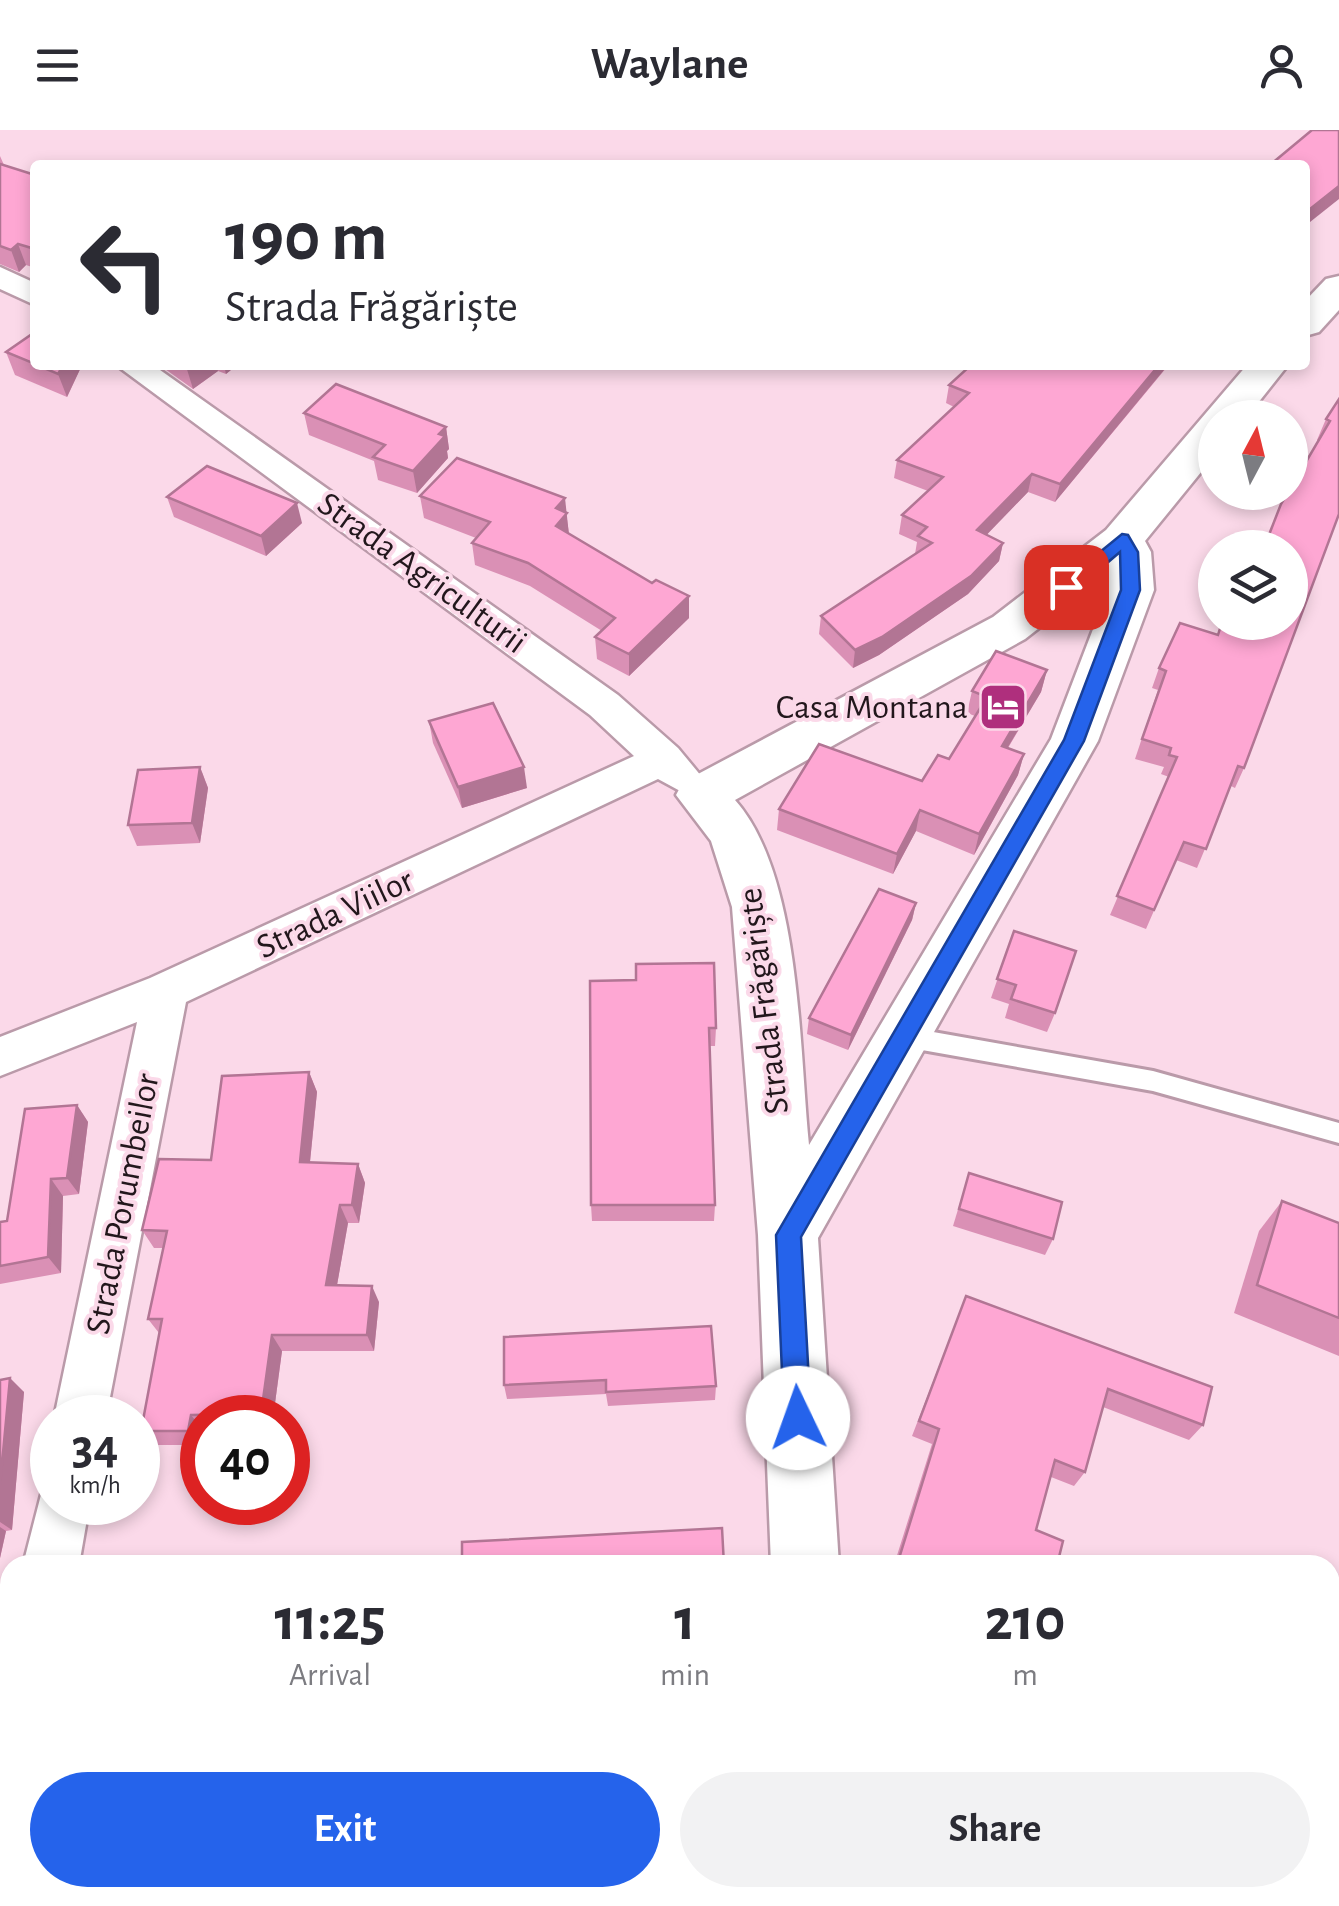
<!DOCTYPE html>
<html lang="en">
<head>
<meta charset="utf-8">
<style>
  :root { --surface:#fff; --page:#f2f2f3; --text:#2b2b33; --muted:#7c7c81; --accent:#2563eb }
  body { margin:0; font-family:"Alegreya Sans",sans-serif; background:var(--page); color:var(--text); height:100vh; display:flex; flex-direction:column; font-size:38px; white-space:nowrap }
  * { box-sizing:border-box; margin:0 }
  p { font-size:32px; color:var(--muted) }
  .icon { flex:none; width:55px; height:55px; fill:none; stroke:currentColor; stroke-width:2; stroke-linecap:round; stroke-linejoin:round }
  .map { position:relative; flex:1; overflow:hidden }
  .panel { position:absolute; left:0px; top:1425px; width:1340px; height:352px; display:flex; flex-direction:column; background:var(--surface); border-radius:30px 30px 0 0; box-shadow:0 5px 15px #0003 }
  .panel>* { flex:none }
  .hud { position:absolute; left:30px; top:30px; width:1280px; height:210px; border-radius:10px; box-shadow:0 5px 15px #0003; background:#fff; color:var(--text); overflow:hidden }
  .needle { width:65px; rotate:7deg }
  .controls { position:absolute; left:1198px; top:270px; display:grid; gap:20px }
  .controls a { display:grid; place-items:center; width:110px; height:110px; border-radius:50%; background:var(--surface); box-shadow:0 5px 15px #0003; font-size:50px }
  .speed { position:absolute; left:30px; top:1265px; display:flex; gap:20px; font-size:50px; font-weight:700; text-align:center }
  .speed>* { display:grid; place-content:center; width:130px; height:130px; border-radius:50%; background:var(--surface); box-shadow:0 5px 15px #0003; line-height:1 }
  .speed small { font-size:25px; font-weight:400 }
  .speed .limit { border:15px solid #d22; background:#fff; color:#111 }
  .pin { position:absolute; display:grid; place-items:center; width:85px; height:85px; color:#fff; margin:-42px; border-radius:20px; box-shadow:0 5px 15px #0006 }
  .me { position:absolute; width:110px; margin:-55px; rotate:357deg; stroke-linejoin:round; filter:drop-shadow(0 0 8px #0008) }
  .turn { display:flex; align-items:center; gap:35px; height:210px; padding:0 30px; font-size:45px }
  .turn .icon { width:130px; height:130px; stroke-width:2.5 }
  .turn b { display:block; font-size:70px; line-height:85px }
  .eta { display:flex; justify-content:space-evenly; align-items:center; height:170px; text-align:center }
  .eta b { font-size:60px; font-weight:600; line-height:70px }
  .primary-button { display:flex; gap:20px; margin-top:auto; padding:20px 30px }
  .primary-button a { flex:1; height:115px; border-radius:60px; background:var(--accent); color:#fff; font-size:40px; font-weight:600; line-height:115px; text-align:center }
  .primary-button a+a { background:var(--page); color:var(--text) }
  header { display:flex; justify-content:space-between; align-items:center; height:130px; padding:0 30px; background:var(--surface); font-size:45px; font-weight:600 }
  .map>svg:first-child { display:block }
</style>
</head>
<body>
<header><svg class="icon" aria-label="menu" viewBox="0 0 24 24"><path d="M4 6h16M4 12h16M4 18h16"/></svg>Waylane<svg class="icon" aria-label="person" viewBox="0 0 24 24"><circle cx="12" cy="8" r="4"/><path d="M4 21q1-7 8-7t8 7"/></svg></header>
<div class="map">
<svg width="1339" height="1776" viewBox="0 0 1339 1776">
  <rect width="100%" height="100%" fill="#fbd9e9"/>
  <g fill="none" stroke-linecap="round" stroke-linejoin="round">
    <g stroke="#ba9aa9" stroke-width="6">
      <path id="lane" d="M905 897 1153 941 1339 993V1013L1153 961 905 917 897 914 894 907 897 900Z"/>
    </g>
    <g stroke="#ba9aa9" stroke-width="5">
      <g id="street">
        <path d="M0 137 35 153V175L0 159Z"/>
        <path d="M116 235H153L618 565 678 618 702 647 696 658 682 662 658 649 186 872 106 1288H54L137 892 0 946V907L150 848 634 626 590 585Z"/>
        <path d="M52 1349V1372H90L79 1435H23L44 1353Z"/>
        <path d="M10 1608V1714L0 1718V1612Z"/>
      </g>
    </g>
    <g stroke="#ba9aa9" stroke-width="5">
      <g id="secondary">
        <path d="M1339 146V180L1319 202 1305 206V171L1326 149Z"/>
        <path d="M1247 235H1288L1246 288H1215V325L1145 411 1151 422 1154 460 1098 611 818 1108 839 1435H771L758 1105 732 777 711 711 676 665 683 652 993 487 1106 400ZM1108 444V460L1051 609 809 1015C799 917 801 744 735 670L1025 509Z"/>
        <rect x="784" y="1768" width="76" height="8"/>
      </g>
    </g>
    <use href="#lane" fill="#fff" fill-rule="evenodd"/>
    <use href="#street" fill="#fff" fill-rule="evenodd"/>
    <use href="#secondary" fill="#fff" fill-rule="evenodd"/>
  </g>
  <g fill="#da90b5">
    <path d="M0 26 4 35 35 45V138L26 135 19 142 0 134Z"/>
    <path d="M6 222 82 235 67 267 15 245Z"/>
    <path d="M164 235H237L226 244 218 241 193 259 165 239Z"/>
    <path d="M1167 237 1055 372 1028 362 986 405 1003 413 999 431 968 464 879 525 853 538 819 504 821 486 915 424 917 412 899 404 902 385 928 361 894 348 897 330 954 277 946 273 949 255Z"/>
    <path d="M1339 269 1244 638 1235 658 1231 656 1197 738 1176 730 1146 799 1110 785 1169 647 1161 644 1164 637 1135 629 1158 560 1152 558 1159 538 1217 505 1318 310H1317L1326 289Z"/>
    <path d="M304 283 446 297 449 319 447 321 448 328 417 363 378 350 374 331 309 305Z"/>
    <path d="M420 366 566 382 569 404 652 453 689 466V488L629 546 597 529 595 507 602 501 530 456 475 435 472 413 476 408 424 388Z"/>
    <path d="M167 367 302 393 266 426 174 387Z"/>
    <path d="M1047 540 1041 562 1008 618 1024 624 1018 645 974 725 916 701 893 744 777 700 779 679 922 651 949 629 975 586 967 583 972 561Z"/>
    <path d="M429 591 527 658 462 678 433 613Z"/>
    <path d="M200 637 208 658 200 713 137 716 128 695Z"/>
    <path d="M916 773 912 790 848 920 807 904 809 888Z"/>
    <path d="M1014 801 1055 883 1047 902 1005 888 1009 874 991 868Z"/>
    <path d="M590 851 716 898 715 916H710L715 1075 714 1091H592L591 1075Z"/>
    <path d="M309 942 317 962 310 1032 358 1034 365 1053 359 1093H348L337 1155 379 1172 374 1221H282L273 1288H202L200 1315H154L141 1301 159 1203 148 1189 163 1118H154L142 1100 211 1030Z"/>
    <path d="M77 975 88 992 79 1064 63 1066 61 1143 0 1154V1092L7 1091Z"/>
    <path d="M969 1043 1053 1109 1045 1125 953 1096Z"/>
    <path d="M1282 1071 1339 1093V1226L1234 1183 1259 1101Z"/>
    <path d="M966 1166 1203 1295 1189 1310 1103 1277 1085 1342 1074 1356 1051 1347 1036 1400 1057 1435H894L932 1314 912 1306Z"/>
    <path d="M504 1207 716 1256 715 1270 608 1276 606 1264 507 1269 504 1255Z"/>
    <path d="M0 1250 24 1262 12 1400 6 1401 0 1428Z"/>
  </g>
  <g fill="#b27594">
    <path d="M1339 56V69L1305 96V83Z"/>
    <path d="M18 114 26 135 19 142 11 120Z"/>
    <path d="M63 235H82L67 267 58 244Z"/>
    <path d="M188 235H216L218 241 193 259 186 236Z"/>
    <path d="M224 235H237L226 244Z"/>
    <path d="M1159 235H1168L1055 372 1060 354Z"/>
    <path d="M446 297 449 319 447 321 448 328 417 363 413 341Z"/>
    <path d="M1032 344 1028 362 973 419 977 400Z"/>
    <path d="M565 368 569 405 558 418 556 378Z"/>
    <path d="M297 373 302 393 266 426 261 406Z"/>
    <path d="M1003 413 999 431 968 464 879 525 853 538 855 520Z"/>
    <path d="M689 466V488L629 546V524Z"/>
    <path d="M1047 540 1041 562 996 637 1002 616Z"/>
    <path d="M1024 624 1018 645 974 725 979 704Z"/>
    <path d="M200 637 208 658 200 713 192 693Z"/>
    <path d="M524 637 527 658 462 678 458 657Z"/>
    <path d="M920 680 916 701 893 744 897 724Z"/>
    <path d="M916 773 912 790 848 920 851 905Z"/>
    <path d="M309 942 317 962 308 1051 300 1032Z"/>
    <path d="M77 975 88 992 79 1064 67 1048Z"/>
    <path d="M358 1034 365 1053 359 1093 352 1075Z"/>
    <path d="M51 1049 63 1066 61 1143 48 1127Z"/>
    <path d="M340 1075 348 1093 334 1172 326 1155Z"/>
    <path d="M372 1156 379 1172 374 1221 367 1205Z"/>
    <path d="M272 1205 282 1221 273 1288H263L261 1284Z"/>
    <path d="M10 1248 24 1262 12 1400 0 1392V1355Z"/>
    <path d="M191 1285 202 1299 200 1315 188 1301Z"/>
    <path d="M0 1397 6 1401 0 1428Z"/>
  </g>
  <g fill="#fea7d3" stroke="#b27594" stroke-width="2.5">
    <path d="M1312 0H1339V56L1305 83V35H1270Z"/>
    <path d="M0 34 35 45V119L18 114 11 120 0 116Z"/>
    <path d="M35 202V234L6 222Z"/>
    <path d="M37 235H63L58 244Z"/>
    <path d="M971 235H1159L1060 354 1032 344 977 400 1003 413 971 446 882 507 855 520 821 486 932 413 918 406 927 397 902 385 943 347 897 330 969 263 949 255Z"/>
    <path d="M336 254 446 297 439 304 445 306 413 341 373 327 385 315 304 283Z"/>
    <path d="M1339 269V384L1244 638 1238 636 1206 719 1184 712 1154 780 1117 766 1177 627 1169 625 1171 618 1142 609 1166 541 1159 538 1180 493 1218 505 1222 492H1290V418H1250L1253 411 1265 415 1281 374 1288 362H1290V359L1330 291 1326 289Z"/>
    <path d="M457 328 565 368 556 378 567 383 556 396 652 453 656 450 689 466 629 524 595 507 615 488 528 433 472 413 490 392 420 366Z"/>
    <path d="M207 336 297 373 261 406 167 367Z"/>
    <path d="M996 521 1047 540 1002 616 1024 624 979 704 920 680 897 724 779 679 819 614 922 651 938 625 949 629 987 567 972 561Z"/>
    <path d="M493 573 524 637 458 657 429 591Z"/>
    <path d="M200 637 192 693 128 695 138 640Z"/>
    <path d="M879 759 916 773 851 905 809 888Z"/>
    <path d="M1014 801 1076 821 1055 883 1011 869 1016 855 997 849Z"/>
    <path d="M714 833 716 898H709L715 1075H591L590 851 636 850V834Z"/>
    <path d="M309 942 300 1032 358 1034 352 1075H340L326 1155 372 1156 367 1205H272L261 1284 191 1285 188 1301H141L162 1189H148L167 1101 142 1100 159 1029 211 1030 222 946Z"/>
    <path d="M77 975 67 1048 51 1049 48 1127 0 1136V1092L7 1091 25 979Z"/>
    <path d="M969 1043 1062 1072 1053 1109 959 1079Z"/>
    <path d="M1282 1071 1339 1093V1188L1257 1155Z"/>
    <path d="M966 1166 1212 1257 1203 1295 1108 1259 1085 1342 1055 1330 1036 1400 1063 1411 1057 1435H897L939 1299 919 1291Z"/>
    <path d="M711 1196 716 1256 606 1262V1250L504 1255V1207Z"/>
    <path d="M10 1248 0 1355V1250Z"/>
    <path d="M722 1398 724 1435H462V1412Z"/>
    <path d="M112 1431 190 1435H111Z"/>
  </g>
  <path fill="#2563eb" stroke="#184099" stroke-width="2.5" d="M1122 404 1128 405 1138 422 1140 460 1084 611 801 1107 811 1288 807 1297 798 1301 788 1297 784 1288 776 1105 1064 610 1121 460 1120 422 1073 462 1066 463 1057 457Z"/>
  <defs>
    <g id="hotel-square" transform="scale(2.5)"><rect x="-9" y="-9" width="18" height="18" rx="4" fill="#af2f7d" stroke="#fbd9e9"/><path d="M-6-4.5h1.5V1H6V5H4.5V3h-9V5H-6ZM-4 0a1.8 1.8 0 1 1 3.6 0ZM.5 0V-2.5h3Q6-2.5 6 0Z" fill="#fff"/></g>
  </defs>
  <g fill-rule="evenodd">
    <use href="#hotel-square" x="1003" y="577"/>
  </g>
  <g text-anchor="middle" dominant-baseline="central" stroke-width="8" stroke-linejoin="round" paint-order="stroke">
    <g font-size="35" fill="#22171c" stroke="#fbd9e9">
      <text transform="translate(422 443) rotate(36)">Strada Agriculturii</text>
      <text transform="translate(335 784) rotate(-25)">Strada Viilor</text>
      <text transform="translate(764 871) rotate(-97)">Strada Frăgăriște</text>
      <text transform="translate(123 1074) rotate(-79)">Strada Porumbeilor</text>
    </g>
    <g font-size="35" fill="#22171c" stroke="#fbd9e9" text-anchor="end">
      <text x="968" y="577">Casa Montana</text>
    </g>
  </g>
</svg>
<div class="controls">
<a><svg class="needle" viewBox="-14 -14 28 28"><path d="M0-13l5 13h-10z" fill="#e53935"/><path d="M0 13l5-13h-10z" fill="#7c7c81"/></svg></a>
<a><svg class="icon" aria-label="layers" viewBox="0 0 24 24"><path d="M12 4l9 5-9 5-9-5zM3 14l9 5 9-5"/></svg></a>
</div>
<div class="speed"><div>34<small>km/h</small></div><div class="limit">40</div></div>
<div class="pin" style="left:1066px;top:457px;background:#d93025"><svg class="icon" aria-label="arrive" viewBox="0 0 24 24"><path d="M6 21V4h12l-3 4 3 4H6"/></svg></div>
<svg class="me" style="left:798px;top:1288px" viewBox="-20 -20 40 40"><circle r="19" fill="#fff"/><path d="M0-13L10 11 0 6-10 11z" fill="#2563eb"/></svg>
<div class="hud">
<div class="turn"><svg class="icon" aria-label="left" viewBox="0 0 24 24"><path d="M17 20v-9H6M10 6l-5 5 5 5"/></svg><div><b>190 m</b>Strada Frăgăriște</div></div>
</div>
<section class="panel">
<div class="eta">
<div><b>11:25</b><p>Arrival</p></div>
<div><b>1</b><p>min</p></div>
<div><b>210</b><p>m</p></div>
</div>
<div class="primary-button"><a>Exit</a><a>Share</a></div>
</section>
</div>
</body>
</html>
